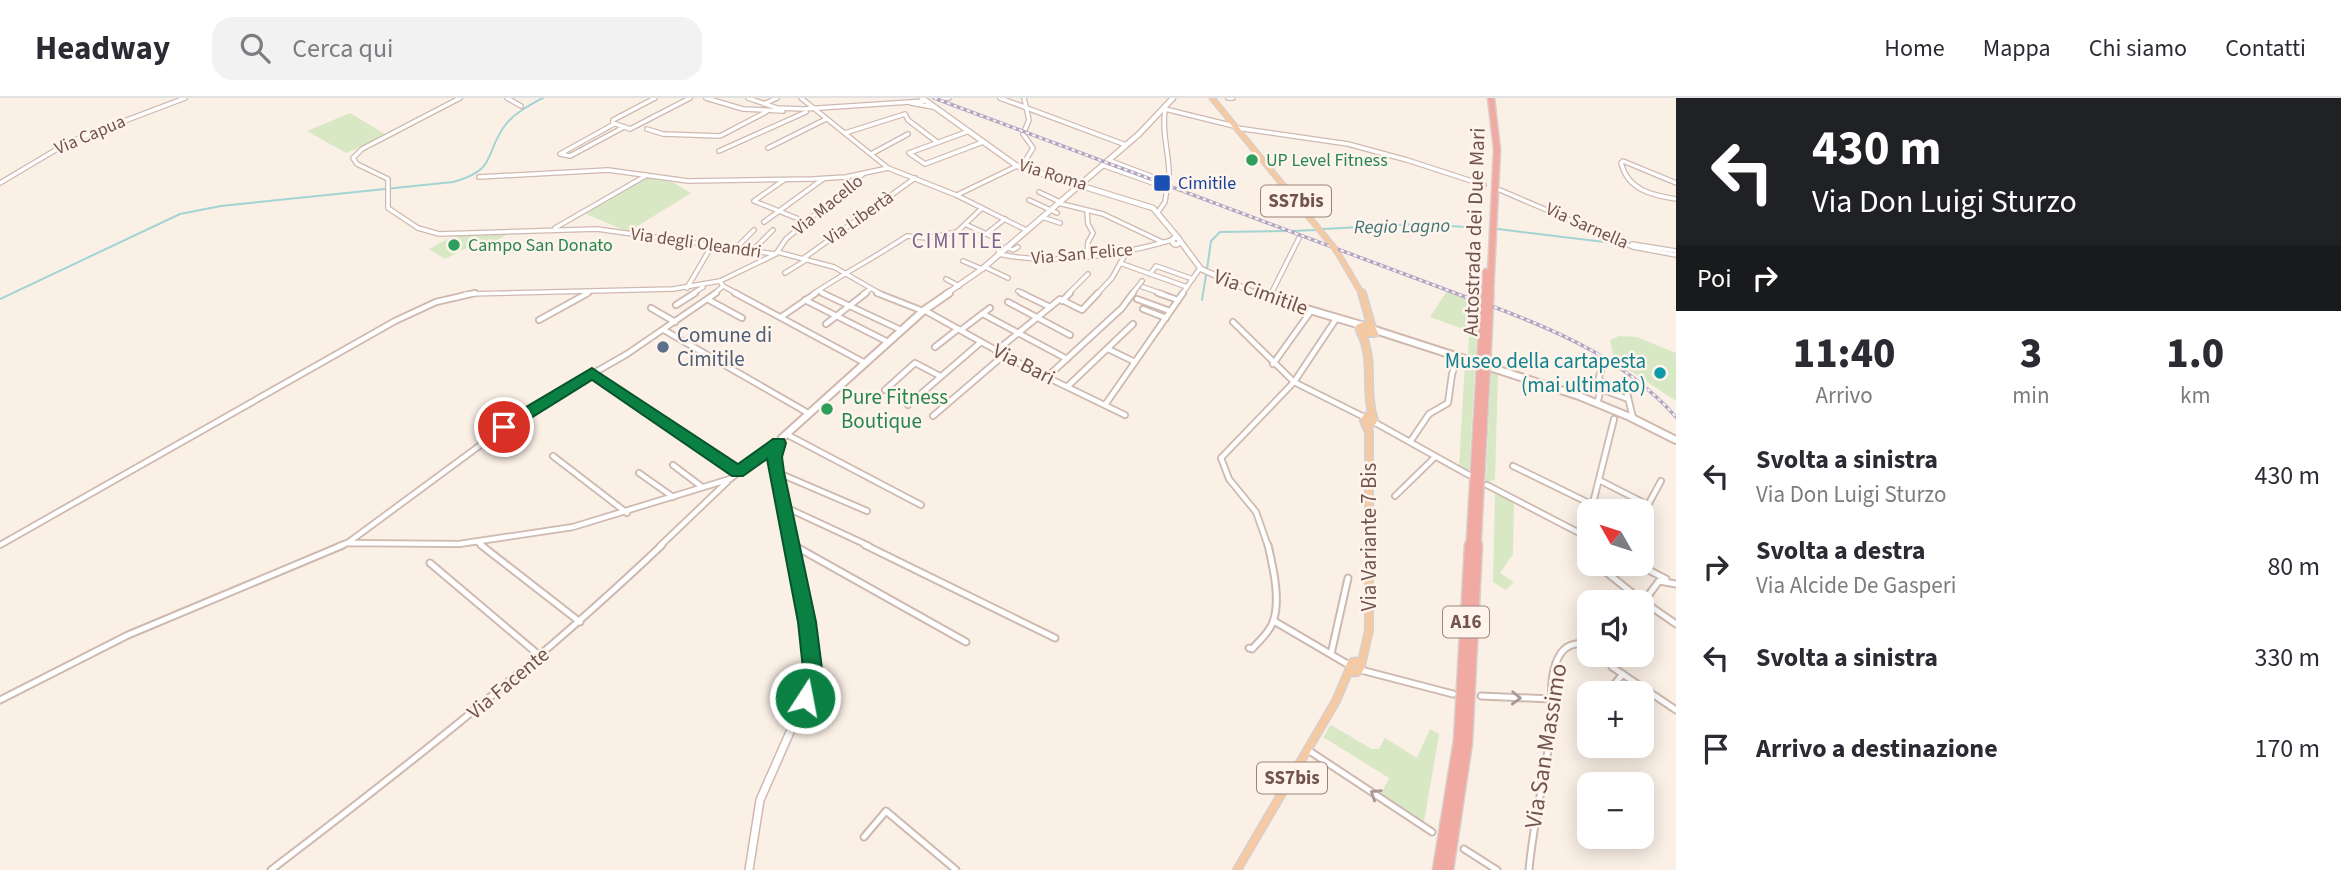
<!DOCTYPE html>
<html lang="it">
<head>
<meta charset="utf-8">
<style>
  :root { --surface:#fff; --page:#f2f2f3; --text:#2b2b33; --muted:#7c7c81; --line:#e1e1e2 }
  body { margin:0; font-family:"Source Sans 3",sans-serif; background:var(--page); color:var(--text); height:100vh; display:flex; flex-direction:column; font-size:26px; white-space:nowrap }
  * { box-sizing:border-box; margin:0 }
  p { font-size:23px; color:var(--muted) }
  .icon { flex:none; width:38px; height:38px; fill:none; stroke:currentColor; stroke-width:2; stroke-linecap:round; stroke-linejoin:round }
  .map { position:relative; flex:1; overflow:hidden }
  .sheet { display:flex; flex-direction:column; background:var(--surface); width:665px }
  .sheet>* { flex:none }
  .banner { background:#202124; color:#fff; overflow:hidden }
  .needle { width:46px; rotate:309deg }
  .fabs { position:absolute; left:1577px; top:401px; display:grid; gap:14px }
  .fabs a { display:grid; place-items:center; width:77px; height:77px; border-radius:14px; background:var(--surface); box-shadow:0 4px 18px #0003; font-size:35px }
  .pin { position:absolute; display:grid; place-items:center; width:60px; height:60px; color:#fff; margin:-30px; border:4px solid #fff; border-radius:50%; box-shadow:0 2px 7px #0007 }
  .me { position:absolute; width:77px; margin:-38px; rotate:11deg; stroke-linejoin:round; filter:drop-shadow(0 0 5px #0008) }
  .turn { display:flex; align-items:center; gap:24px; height:147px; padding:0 21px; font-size:32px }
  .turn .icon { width:91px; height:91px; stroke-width:2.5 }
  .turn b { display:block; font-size:49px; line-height:60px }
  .then { display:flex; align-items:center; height:66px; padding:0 21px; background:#0003; gap:14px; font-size:26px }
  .eta { display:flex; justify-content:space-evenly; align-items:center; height:119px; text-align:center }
  .eta b { font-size:42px; font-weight:800; line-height:49px }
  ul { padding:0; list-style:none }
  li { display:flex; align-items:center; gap:21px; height:91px; padding:0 21px }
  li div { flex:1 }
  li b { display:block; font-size:26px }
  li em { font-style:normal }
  header { display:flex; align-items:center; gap:42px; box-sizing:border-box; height:98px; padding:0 35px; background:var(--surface); border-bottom:2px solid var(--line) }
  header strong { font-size:33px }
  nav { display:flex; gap:38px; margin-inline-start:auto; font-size:24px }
  .search { width:490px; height:63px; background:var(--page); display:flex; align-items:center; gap:18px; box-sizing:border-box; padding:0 24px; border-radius:21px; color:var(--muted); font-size:26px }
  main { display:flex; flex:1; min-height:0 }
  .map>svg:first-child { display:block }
</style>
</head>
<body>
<header>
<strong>Headway</strong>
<div class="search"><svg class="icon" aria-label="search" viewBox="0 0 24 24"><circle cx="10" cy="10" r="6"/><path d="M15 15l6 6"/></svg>Cerca qui</div>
<nav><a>Home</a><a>Mappa</a><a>Chi siamo</a><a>Contatti</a></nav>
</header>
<main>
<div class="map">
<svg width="1676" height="772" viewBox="0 0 1676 772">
  <rect width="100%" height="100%" fill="#fbf0e6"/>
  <g fill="#d8e8c5">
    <path d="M350 15 388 38 346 55 307 33Z"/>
    <path d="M647 79 674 85 691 95 628 134 584 115Z"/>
    <path d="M513 133 484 150 476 145 445 161 429 151 455 137Z"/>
    <path d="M1447 193 1479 204 1476 261 1468 259 1469 233 1430 219Z"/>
    <path d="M1619 238 1637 239 1676 255V303L1614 262 1610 242Z"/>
    <path d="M1465 264 1475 267 1469 374 1459 369Z"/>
    <path d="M1491 272 1498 274 1495 382 1486 384Z"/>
    <path d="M1495 394 1514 404 1513 456 1500 475 1514 484 1506 492 1493 484Z"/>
    <path d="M1331 627 1372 651H1379L1385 640 1417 660 1430 631 1439 636 1424 724 1381 696 1389 680 1323 639Z"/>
  </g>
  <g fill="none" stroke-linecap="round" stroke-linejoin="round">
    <g stroke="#a3d4d4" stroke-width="2">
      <path d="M1323 131 1418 126 1483 130"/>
      <path d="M1498 131 1621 146"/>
      <path d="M1292 133 1316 132"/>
      <path d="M1662 153 1676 155"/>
      <path d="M1207 171 1211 143 1220 134 1287 133"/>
      <path d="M0 201 180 116 221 108 453 84C499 71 483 56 506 26 516 14 530 7 543 0"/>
      <path d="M1202 202 1206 177"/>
    </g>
    <g stroke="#ceb9b0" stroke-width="6">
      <g id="street-far2">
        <path d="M460 0 362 51 353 60 357 66 388 81V110L418 130 439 136 597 131 775 156"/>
        <path d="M507 0 521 8"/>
        <path d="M655 0 613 22V25L630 31 690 0"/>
        <path d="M706 0 743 11 783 13"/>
        <path d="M748 0 777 10 804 11 925 3"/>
        <path d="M801 0 888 70 956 97 1026 132"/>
        <path d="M939 0H949"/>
        <path d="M1000 0 1126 47"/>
        <path d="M1228 0H1233"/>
        <path d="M911 5 933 9"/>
        <path d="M764 6 777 0"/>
        <path d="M614 26 560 56 570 58 624 29"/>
        <path d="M1237 30 1348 46 1407 62 1484 87"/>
        <path d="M647 31 663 36 720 38 766 14"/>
        <path d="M969 33 909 55 925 66 983 44"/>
        <path d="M845 35 905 16 908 22 937 44"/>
        <path d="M768 50 826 21"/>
        <path d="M719 53 806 14"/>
        <path d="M871 56 908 36"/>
        <path d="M1108 62 1169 85C1171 60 1161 37 1165 11L1234 28"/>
        <path d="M1102 67 1167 90 1165 104 1158 114"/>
        <path d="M1021 70 1033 50 1023 36 1029 22 1024 0"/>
        <path d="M479 79 608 72 688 83 813 81 846 79 888 70"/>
        <path d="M784 82 754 103 806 124"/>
        <path d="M0 85 69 44 185 0"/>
        <path d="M1676 85 1623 63 1621 65C1628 92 1651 97 1676 101"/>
        <path d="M1500 92 1633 149 1676 157"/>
        <path d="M1039 94 1060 104"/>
        <path d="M957 97 1017 68"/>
        <path d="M1029 102 1057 115"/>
        <path d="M1058 105 1103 116 1162 144"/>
        <path d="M1087 114 1088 126 1093 135 1088 144 1087 156"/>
        <path d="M1042 119 1060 125"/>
        <path d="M764 124 823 81"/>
        <path d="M967 127 997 141 999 156C1051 168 1121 157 1172 142"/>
        <path d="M555 130 647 77"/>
        <path d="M986 136 1005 121"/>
        <path d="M1632 146 1676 153"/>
        <path d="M1006 149 1013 152 1018 149"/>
        <path d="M734 152 754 132"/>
        <path d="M752 153 773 132"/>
        <path d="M777 154 834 169 881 196"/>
        <path d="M804 160 915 80"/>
        <path d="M963 163 982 171"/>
        <path d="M1120 165 1187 189"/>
        <path d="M985 169 1008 180"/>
        <path d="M785 175 806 162"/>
        <path d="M1150 176 1156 168 1193 181"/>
        <path d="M946 181 959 188"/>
        <path d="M723 188 738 196"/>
        <path d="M1143 189 1163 196"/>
        <path d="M687 190 711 149"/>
        <path d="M819 193 826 196"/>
        <path d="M1018 193 1025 196"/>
        <path d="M465 196 673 191 720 183 776 156 786 141 863 76"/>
        <path d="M585 196 589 194"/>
        <path d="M692 196 703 189"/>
        <path d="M714 196 723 188 720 183"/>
        <path d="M813 196C844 175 876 159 907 138L927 140 957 134 982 110"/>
        <path d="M863 196 869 192"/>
        <path d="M1068 196 1088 176"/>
        <path d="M1097 196 1112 180 1126 155"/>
        <path d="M1132 196 1142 183"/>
        <path d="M1182 196 1200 170"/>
        <path d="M1271 196 1299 140"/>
      </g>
    </g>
    <g stroke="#ceb9b0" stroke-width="8">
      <g id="street-far1">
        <path d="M735 195 865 265"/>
        <path d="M822 195 901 232"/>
        <path d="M877 195 923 213"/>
        <path d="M1021 195 1050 209"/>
        <path d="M1158 195 1178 202"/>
        <path d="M1270 199 1272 195"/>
        <path d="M1137 201 1170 213"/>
        <path d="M709 202 742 220"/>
        <path d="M805 202 888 244"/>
        <path d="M1062 203 1070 195"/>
        <path d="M1008 204 1070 237"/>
        <path d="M676 207 695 195"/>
        <path d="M651 210 675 224"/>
        <path d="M1143 211 1166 220"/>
        <path d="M924 212 1028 270 1125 317"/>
        <path d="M983 216 1067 261"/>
        <path d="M781 219 816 195"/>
        <path d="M539 222 588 195"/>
        <path d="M1233 224 1294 284 1364 319"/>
        <path d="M826 226 866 195"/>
        <path d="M664 232 808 315"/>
        <path d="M961 232 990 210"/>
        <path d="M935 249 958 231"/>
        <path d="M1108 251 1135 264"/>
        <path d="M996 253 1060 201 1082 212 1098 195"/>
        <path d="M1273 266 1311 213"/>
        <path d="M592 275 738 374"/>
        <path d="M1047 279 1122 210 1133 195"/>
        <path d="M1625 287 1633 320"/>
        <path d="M1068 288 1133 226"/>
        <path d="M1601 291 1599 279 1604 264"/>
        <path d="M885 292 915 265 940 278"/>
        <path d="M1597 306 1601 291 1628 301"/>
        <path d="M908 307 981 244"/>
        <path d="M1105 307 1183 195"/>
        <path d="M933 318 1004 257"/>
        <path d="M1374 324 1469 377"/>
        <path d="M786 336 921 407"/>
        <path d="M1410 344 1429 316 1448 305 1452 276 1458 259"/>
        <path d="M768 350H772V353L768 354Z"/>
        <path d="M553 358 627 415"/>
        <path d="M673 367 702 389"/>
        <path d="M1513 368 1593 407"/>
        <path d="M776 374 867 413"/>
        <path d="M639 375 673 399"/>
        <path d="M1599 382 1648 407 1661 383"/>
        <path d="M1487 387 1589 440"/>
        <path d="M1395 398 1435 359"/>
        <path d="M783 408 869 448"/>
        <path d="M1591 413 1614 321"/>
        <path d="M349 444 524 315 627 256 716 195"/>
        <path d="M479 445 483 448"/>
        <path d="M792 446 796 448"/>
        <path d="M0 447 395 223 436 204 475 195"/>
        <path d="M339 448 347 445 459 446 573 429 730 381 767 352"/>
        <path d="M660 448 727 384"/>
        <path d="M1268 448 1256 414 1229 381 1221 360 1294 284 1336 221"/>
        <path d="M1587 448 1585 438 1589 422"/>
      </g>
    </g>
    <g stroke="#ceb9b0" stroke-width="9">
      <g id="street">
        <path d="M481 447 580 524"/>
        <path d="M793 447 966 544"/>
        <path d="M865 447 1055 540"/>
        <path d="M1587 447 1589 455"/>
        <path d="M430 465 540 558"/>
        <path d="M1596 466 1641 502"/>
        <path d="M1637 466 1666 481"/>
        <path d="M1645 502 1659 483 1676 486"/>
        <path d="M1642 507H1650"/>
        <path d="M1650 508 1676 526"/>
        <path d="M1274 523 1349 567"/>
        <path d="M1249 550 1252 551C1259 543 1269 535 1273 524 1281 502 1273 469 1268 447"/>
        <path d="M1331 556 1348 480"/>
        <path d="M1612 569 1676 612"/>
        <path d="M1361 572 1453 596"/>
        <path d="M1607 595 1623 576"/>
        <path d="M1481 598 1551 601"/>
        <path d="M0 602 128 537 343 447"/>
        <path d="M1308 652 1432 734"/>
        <path d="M864 739 886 713 956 772"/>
        <path d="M1464 751 1497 772"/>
        <path d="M271 772C406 669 539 564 662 447"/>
        <path d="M1529 772C1533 724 1546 677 1551 629 1553 607 1547 575 1561 555 1568 545 1578 546 1589 544"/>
      </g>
    </g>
    <g stroke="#d0b8ae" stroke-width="7">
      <g id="secondary-far2">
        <path d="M922 0 1017 68 1153 110 1179 141"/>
        <circle cx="1176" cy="143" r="3.5"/>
        <path d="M1181 144 1201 171 1257 196"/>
        <path d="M946 196 982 171 1139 36 1173 0"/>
      </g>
    </g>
    <g stroke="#d0b8ae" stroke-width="10">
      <g id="secondary-far1">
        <path d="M1252 195 1361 227"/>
        <path d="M1375 232 1579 298 1630 319 1676 342"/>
        <path d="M791 448C785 418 766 367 782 340L923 213 949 195"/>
      </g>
    </g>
    <g stroke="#d0b8ae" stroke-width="10">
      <path id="secondary" d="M749 772 760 702 805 600 812 571 807 524 791 447"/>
    </g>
    <g stroke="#d8cfcd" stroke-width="7">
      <g id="primary-far2">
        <path d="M1212 0 1331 146"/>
        <path d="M1336 152 1362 196"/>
      </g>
    </g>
    <g stroke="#d8cfcd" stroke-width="10">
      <g id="primary-far1">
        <path d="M1362 195 1372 230"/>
        <path d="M1364 227 1372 230 1375 235H1361L1359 229Z"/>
        <path d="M1361 235C1375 262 1364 293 1374 322"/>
        <circle cx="1369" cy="322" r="4.5"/>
        <path d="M1364 323 1369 334V448"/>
      </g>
    </g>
    <g stroke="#d8cfcd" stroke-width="10">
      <g id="primary">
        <circle cx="1355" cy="569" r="5.5"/>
        <path d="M1361 568 1369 532V447"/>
        <path d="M1237 772 1336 603 1350 570"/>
      </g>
    </g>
    <g stroke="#d8cfcd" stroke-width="9">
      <g id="highway-far2">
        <path d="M1485 196 1486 174"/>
        <path d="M1490 196 1497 51 1491 0"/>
      </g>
    </g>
    <g stroke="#d8cfcd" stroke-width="10">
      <g id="highway-far1">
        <path d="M1481 257 1485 195"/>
        <path d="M1487 259 1490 195"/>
        <path d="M1470 448 1480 275"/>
        <path d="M1477 448 1486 276"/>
      </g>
    </g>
    <g stroke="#d8cfcd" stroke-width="13">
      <g id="highway">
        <path d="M1438 772 1459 642 1470 447"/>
        <path d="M1448 772 1467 645 1477 447"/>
      </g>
    </g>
    <use href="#street-far2" stroke="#fff" stroke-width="3.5"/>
    <use href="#street-far1" stroke="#fff" stroke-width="4.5"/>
    <use href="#street" stroke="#fff" stroke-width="5"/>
    <use href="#secondary-far2" stroke="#fff" stroke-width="4.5"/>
    <use href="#secondary-far1" stroke="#fff" stroke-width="6"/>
    <use href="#secondary" stroke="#fff" stroke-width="7"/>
    <use href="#primary-far2" stroke="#f5caa3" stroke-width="4.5"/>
    <use href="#primary-far1" stroke="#f5caa3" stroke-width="6"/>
    <use href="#primary" stroke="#f5caa3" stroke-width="7"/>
    <use href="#highway-far2" stroke="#f1aaa1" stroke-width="6"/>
    <use href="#highway-far1" stroke="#f1aaa1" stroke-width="7"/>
    <use href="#highway" stroke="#f1aaa1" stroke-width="10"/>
    <g stroke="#b1a5c4" stroke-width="3.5">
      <g id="rail">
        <path d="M934 0 1479 204"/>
        <path d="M1494 209C1563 235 1626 263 1676 319"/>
      </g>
    </g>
    <use href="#rail" stroke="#fef4ec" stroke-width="2" stroke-dasharray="3.5" stroke-linecap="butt"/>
    <g stroke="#d8cfcd" stroke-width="7" stroke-linecap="butt">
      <path id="primary-bridge" d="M1331 146 1336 152"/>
    </g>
    <g stroke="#d8cfcd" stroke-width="10" stroke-linecap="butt">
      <g id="highway-bridge">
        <path d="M1480 275 1481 257"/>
        <path d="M1486 276 1487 259"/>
      </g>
    </g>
    <use href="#primary-bridge" stroke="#f5caa3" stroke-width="4.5"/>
    <use href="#highway-bridge" stroke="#f1aaa1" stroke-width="7"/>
  </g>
  <defs><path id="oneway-chevron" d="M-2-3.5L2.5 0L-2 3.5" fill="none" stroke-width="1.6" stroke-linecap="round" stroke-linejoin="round" transform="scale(1.75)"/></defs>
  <g stroke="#aa9894">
    <use href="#oneway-chevron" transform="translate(1516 600) rotate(2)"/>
    <use href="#oneway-chevron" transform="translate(1375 696) rotate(-147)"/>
  </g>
  <path fill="#0b8043" stroke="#07532c" stroke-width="2" d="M592 270 738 366 773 341H784L786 345 782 359 784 374 816 524 822 571 812 606 805 609 799 606 796 600 803 571 798 524 767 361 743 378H732L592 282 510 333H499L497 329 499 325Z"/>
  <g fill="#2e9e5b" stroke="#fef4ec" stroke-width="2.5">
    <circle cx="1252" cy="62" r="7"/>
    <circle cx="454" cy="147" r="7"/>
    <circle cx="827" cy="311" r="7"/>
  </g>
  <rect fill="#1a4fb4" stroke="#fef4ec" stroke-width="2.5" x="1153" y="76" width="18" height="18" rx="3.5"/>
  <circle fill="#5c6f8a" stroke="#fef4ec" stroke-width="2.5" cx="663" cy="249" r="7"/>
  <circle fill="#0f9aa8" stroke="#fef4ec" stroke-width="2.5" cx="1660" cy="275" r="7"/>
  <g text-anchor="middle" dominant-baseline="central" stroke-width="5" stroke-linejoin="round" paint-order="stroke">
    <g font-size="18" fill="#72544d" stroke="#fef4ec">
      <text transform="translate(90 37) rotate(-23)">Via Capua</text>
      <text transform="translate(1053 77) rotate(17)">Via Roma</text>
      <text transform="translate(828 107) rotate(-39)">Via Macello</text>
      <text transform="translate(859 120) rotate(-35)">Via Libertà</text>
      <text transform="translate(1587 128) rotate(24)">Via Sarnella</text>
      <text transform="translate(696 145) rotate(8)">Via degli Oleandri</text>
      <text transform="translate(1082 156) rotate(-5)">Via San Felice</text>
    </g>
    <g font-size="18" fill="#27864d" stroke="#fef4ec" text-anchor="start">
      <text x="1266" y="62">UP Level Fitness</text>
      <text x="468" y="147">Campo San Donato</text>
    </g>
    <g font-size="18" fill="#164399" stroke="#fef4ec" text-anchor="start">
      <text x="1178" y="85">Cimitile</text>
    </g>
    <g fill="#fef4ec" stroke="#9c847d" stroke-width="2">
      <rect x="1261" y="87.5" width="70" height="31" rx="5"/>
      <rect x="1443" y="508.5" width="46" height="31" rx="5"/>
      <rect x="1257" y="664.5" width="70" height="31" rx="5"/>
    </g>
    <g font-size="19" font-weight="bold" fill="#72544d">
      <text x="1296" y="103">SS7bis</text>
      <text x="1466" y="524">A16</text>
      <text x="1292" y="680">SS7bis</text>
    </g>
    <g font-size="19" font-style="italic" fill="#417677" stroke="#fef4ec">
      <text transform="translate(1402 129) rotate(-1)">Regio Lagno</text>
    </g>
    <g font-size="21" fill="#72544d" stroke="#fef4ec">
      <text transform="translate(1474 134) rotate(-88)">Autostrada dei Due Mari</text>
      <text transform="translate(1261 194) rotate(20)">Via Cimitile</text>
      <text transform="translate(1024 266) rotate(27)">Via Bari</text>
      <text transform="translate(1369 439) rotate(-90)">Via Variante 7 Bis</text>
      <text transform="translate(508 585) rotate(-40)">Via Facente</text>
    </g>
    <g font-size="21" letter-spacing="2" fill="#7a658e" stroke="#fef4ec">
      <text x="958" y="143">CIMITILE</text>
    </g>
    <g font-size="21" fill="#4e5e75" stroke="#fef4ec" text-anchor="start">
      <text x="677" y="237">Comune di<tspan x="677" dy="24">Cimitile</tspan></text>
    </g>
    <g font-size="21" fill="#0d838f" stroke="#fef4ec" text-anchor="end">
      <text x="1646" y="263">Museo della cartapesta<tspan x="1646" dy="24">(mai ultimato)</tspan></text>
    </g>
    <g font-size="21" fill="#27864d" stroke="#fef4ec" text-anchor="start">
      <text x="841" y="299">Pure Fitness<tspan x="841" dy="24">Boutique</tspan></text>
    </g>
    <g font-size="24" fill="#72544d" stroke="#fef4ec">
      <text transform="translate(1546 648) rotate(-81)">Via San Massimo</text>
    </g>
  </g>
</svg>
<div class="fabs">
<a><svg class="needle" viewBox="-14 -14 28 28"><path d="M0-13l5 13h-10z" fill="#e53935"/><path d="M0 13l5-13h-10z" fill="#7c7c81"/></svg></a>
<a><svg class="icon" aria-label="sound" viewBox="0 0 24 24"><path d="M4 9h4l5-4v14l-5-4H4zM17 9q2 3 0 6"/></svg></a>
<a>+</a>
<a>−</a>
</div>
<div class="pin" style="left:504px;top:329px;background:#d93025"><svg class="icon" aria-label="arrive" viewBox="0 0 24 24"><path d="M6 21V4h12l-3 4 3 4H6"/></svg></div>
<svg class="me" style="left:805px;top:600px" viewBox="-20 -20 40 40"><circle r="17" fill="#0b8043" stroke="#fff" stroke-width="3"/><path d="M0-11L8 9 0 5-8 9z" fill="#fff"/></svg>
</div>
<section class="sheet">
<div class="banner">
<div class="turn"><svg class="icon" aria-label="left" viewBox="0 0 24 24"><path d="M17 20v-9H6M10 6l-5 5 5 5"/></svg><div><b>430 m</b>Via Don Luigi Sturzo</div></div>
<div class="then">Poi<svg class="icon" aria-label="right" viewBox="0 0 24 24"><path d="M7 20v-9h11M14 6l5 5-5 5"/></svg></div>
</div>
<div class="eta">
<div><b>11:40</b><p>Arrivo</p></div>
<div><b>3</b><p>min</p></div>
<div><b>1.0</b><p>km</p></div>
</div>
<ul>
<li><svg class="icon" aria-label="left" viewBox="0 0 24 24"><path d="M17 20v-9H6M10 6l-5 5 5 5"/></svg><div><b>Svolta a sinistra</b><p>Via Don Luigi Sturzo</p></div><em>430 m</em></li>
<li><svg class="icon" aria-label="right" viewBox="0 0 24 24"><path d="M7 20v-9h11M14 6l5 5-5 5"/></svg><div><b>Svolta a destra</b><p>Via Alcide De Gasperi</p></div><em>80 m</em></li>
<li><svg class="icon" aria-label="left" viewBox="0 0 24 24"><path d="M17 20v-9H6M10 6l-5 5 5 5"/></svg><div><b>Svolta a sinistra</b></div><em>330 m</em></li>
<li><svg class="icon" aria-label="arrive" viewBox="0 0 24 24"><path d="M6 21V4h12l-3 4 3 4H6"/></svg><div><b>Arrivo a destinazione</b></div><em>170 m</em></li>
</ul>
</section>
</main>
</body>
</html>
